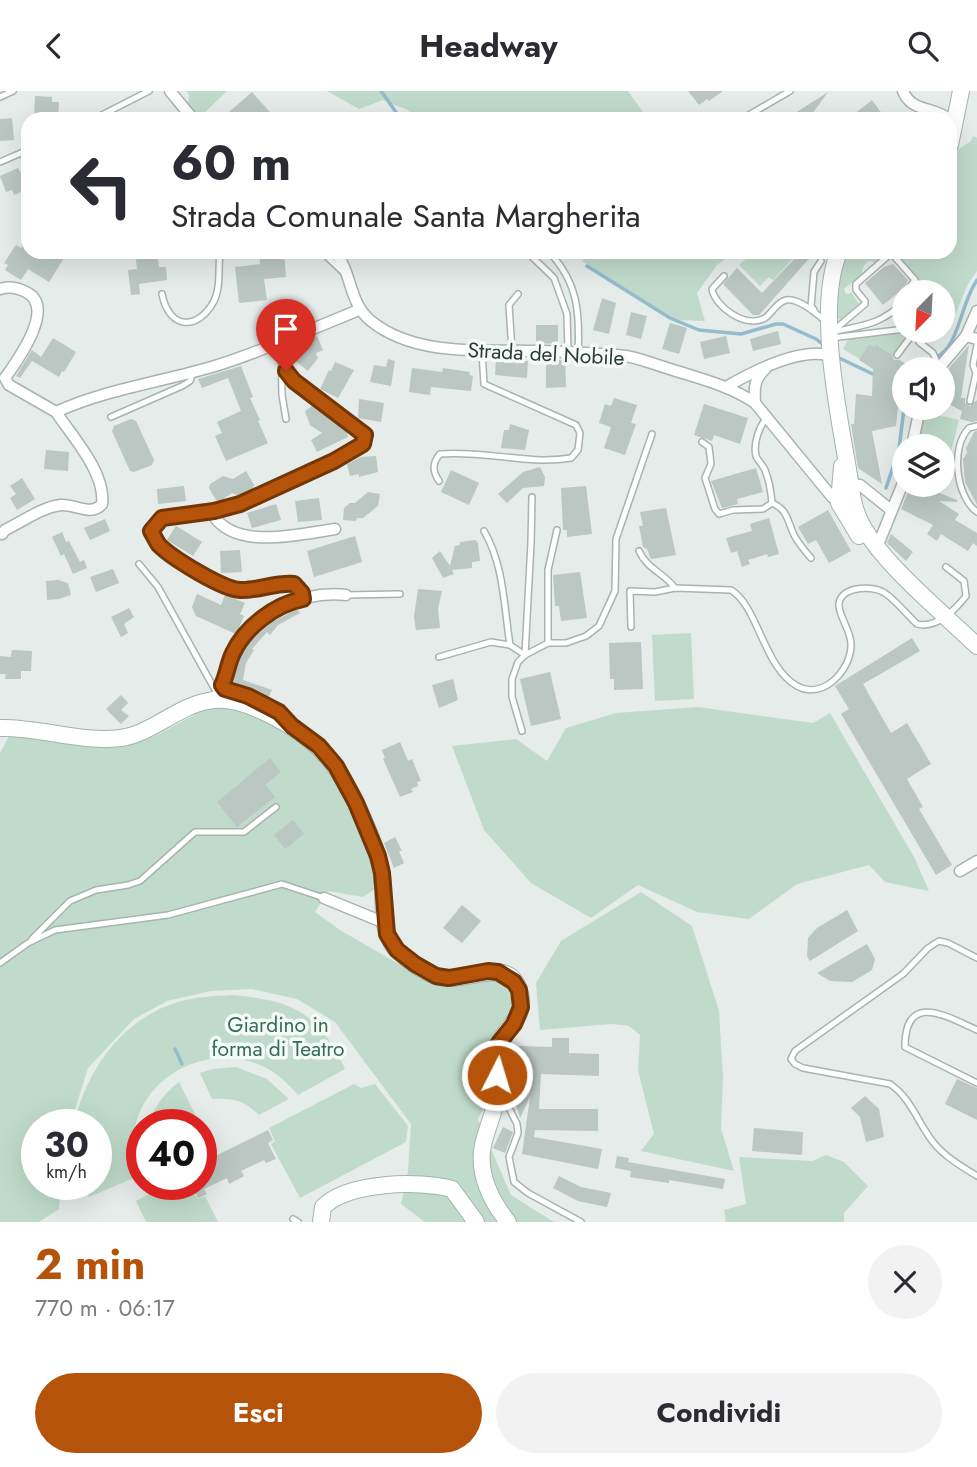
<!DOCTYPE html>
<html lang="it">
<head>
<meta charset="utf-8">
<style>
  :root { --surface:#fff; --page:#f2f2f3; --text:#2b2b33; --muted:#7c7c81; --accent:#b45309 }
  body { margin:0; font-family:Jost,sans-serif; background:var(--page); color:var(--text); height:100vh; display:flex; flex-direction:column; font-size:26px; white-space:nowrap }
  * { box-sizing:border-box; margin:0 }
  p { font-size:23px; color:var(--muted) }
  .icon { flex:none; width:38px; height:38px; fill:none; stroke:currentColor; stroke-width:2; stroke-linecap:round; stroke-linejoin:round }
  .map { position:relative; height:1131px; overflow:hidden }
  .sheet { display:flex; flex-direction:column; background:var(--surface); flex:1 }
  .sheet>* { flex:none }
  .hud { position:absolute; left:21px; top:21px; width:936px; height:147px; border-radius:21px; box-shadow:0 7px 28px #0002; background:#fff; color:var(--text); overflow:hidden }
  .needle { width:46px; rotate:204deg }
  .tools { position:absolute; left:892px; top:189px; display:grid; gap:14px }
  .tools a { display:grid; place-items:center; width:63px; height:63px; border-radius:50%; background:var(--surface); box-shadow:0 7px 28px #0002; font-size:35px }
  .speed { position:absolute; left:21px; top:1018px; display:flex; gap:14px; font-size:35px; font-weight:700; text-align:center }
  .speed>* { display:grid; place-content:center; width:91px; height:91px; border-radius:50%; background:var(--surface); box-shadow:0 7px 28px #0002; line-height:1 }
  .speed small { font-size:18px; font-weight:400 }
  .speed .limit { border:10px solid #d22; background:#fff; color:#111 }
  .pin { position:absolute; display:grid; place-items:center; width:60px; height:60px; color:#fff; margin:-72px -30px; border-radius:50% 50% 50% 0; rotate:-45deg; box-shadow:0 0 7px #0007 }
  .pin .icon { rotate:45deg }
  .me { position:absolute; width:77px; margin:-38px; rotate:5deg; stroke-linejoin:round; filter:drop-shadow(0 0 5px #0008) }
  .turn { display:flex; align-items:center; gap:24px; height:147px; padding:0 35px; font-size:32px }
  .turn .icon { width:91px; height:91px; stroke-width:2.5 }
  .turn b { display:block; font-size:49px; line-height:60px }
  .round { display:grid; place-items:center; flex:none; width:74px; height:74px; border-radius:37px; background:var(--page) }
  .overview { display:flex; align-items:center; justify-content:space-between; height:119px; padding:0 35px }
  h1 { font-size:42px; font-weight:700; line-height:52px; color:var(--accent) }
  .button { display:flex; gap:14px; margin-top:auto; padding:14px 35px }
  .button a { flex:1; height:80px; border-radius:42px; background:var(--accent); color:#fff; font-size:28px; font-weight:700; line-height:80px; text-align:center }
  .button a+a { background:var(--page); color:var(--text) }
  header { display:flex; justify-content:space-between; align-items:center; height:91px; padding:0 35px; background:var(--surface); font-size:32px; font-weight:700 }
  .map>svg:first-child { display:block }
</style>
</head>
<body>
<header><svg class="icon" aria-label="back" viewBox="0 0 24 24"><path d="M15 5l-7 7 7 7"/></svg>Headway<svg class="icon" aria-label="search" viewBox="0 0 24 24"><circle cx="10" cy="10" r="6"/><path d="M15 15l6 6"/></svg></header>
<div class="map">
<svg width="977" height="1131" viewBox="0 0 977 1131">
  <rect width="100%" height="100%" fill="#e5ecea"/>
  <g fill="#c0dbcb">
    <path d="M186 0H227L199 27 188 14 189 4Z"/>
    <path d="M327 0H628L648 28H417L408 19 383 9 359 18Z"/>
    <path d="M973 45 977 47V180L968 193 956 222 943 227V201H916L919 188 895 161H950V64L971 50Z"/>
    <path d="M592 161H735L717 174 697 202 705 230 675 229 582 170Z"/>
    <path d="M753 161H799L773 189 769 186 760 195 739 174Z"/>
    <path d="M848 161H888L876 172 869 170 864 174 861 184 844 198 846 203 852 202 859 213 840 229 837 227C836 205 837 181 848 161Z"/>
    <path d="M897 240 908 242 893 265 877 255 875 256 869 253 860 268 843 258 849 247 868 246Z"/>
    <path d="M924 321 959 329 951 361 943 359V355H916Z"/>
    <path d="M691 542 694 608 655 610 652 544Z"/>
    <path d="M214 616C282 620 324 662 352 721 364 747 373 769 375 798L363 806 328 800 315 821 340 839 433 893 450 896 483 887 497 889 506 894 512 906 513 919 493 1000 478 1028 511 1104 554 1131H425L401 1113 408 1080 411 1033 335 931 297 908 252 898 211 900 167 910 134 928 88 977 70 1034H37V1094H61L59 1118 39 1131H0V662L9 645C39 647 116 660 140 651 166 643 187 624 214 616Z"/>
    <path d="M698 616 813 632 830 622 914 766 929 800 885 791 869 774 797 793 749 828 697 821 638 794 591 827 531 792 484 739 452 655 516 648 547 670 566 637 616 622Z"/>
    <path d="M641 801 692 835 719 920 723 986 721 1038 734 1080 641 1060 654 1043 638 979 640 944 629 935 611 933 540 939 536 892 561 850Z"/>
    <path d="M232 904C293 909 319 922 345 978L298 1004C290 995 281 986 270 979 221 951 156 974 137 1028 131 1047 133 1066 136 1086L89 1106 81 1097H71V1094H96V1034H74C86 979 122 928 178 911 195 906 214 905 232 904Z"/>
    <path d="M236 976 267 988 289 1008 259 1024C243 1009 234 1007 212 1008L200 982 213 978Z"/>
    <path d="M179 991 195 1023 184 1034H147C155 1016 163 1003 179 991Z"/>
    <path d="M354 993 361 997 375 993 408 1035 406 1051 300 1107 271 1053 275 1050 269 1037Z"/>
    <path d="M826 1064 844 1071 868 1095 844 1122V1131H726L724 1119 746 1113 739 1066 812 1070Z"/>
    <path d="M167 1094H191L197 1108 205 1105 218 1131H146L136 1110Z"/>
  </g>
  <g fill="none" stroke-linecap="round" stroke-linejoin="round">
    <g stroke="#93bccc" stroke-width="3.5">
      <path d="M381 0 398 24"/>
      <path d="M587 175 670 227 699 239 741 243 776 233H783L816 248 826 256"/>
      <path d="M837 266 877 285"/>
      <path d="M922 278C931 271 941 265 948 256 961 238 963 209 977 189"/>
      <path d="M893 294 905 300"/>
      <path d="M886 397 899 358 905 309"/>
      <path d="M175 958 182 973"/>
    </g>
  </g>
  <g fill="#bac7c3">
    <path d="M688 0H723L709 10 707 8 699 14Z"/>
    <path d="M252 1 276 28H257L251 22 244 28H236L229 21Z"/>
    <path d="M828 1 812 23 816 28H786Z"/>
    <path d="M35 5 52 6V11H59L58 28H34Z"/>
    <path d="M872 9 886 28H848Z"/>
    <path d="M12 27 14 49 0 50V28Z"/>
    <path d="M18 77 22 84 26 83 28 98 14 104 12 99 6 101 0 85Z"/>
    <path d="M28 145V161H55L64 167 49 191 28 178 21 189 5 179 8 174 4 172 16 154 21 157Z"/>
    <path d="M135 161H157L159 176H166L167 189 139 193 140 203 131 204 128 179 137 178Z"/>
    <path d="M259 161H284L286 186 264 188 267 209 239 212 235 176 260 173Z"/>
    <path d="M801 161H815L759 224H753L723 193 737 177 762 202Z"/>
    <path d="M893 173 908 189 904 197 883 214 865 192 884 176Z"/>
    <path d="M602 207 616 212 609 243 593 239Z"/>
    <path d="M631 221 647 225 641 248 626 244Z"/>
    <path d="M670 232 687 237 679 263 662 258Z"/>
    <path d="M536 234H558V253L536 252Z"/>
    <path d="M778 240 781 253 753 260 750 248Z"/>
    <path d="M317 245 323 259 316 262 318 267 308 280 294 269 304 257 302 251Z"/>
    <path d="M726 245 730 262 704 268 700 251Z"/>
    <path d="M53 247 76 261 64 281 62 280 59 286 32 270 20 287 16 285 32 259 41 266Z"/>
    <path d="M869 253 875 256 876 254 892 264 894 269H899L910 275 905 278V284L896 298 900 300 896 335 872 340 882 393 858 377 851 333H854L856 303 872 305 873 278 859 269Z"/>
    <path d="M969 254 961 307H965V312L970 315 977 309V330L972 331 960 328 962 320 943 310V284L948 283 949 277Z"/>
    <path d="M388 268 395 270 391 295 370 291 374 274 386 276Z"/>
    <path d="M496 268 528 270 527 287 495 284Z"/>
    <path d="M546 268 565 269 566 296 546 297Z"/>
    <path d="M335 271 354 279 338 307 320 298 329 279 331 280Z"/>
    <path d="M241 275 253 306 250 307 260 329 258 330 268 352 226 370 215 345 222 342 217 331 241 320 228 287 202 297 198 288Z"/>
    <path d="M412 277 442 281 443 277 470 281 469 284 473 285 471 300 431 296 430 304 409 301Z"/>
    <path d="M614 307 637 314 631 332 636 333 625 364 604 357 611 336 599 332 605 313 611 315Z"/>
    <path d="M359 308 384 312 381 331 358 327Z"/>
    <path d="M704 313 748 327 740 353 714 344 712 350 694 344Z"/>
    <path d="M312 315 347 341 348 346 317 361 311 349 322 342 310 334 305 320Z"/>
    <path d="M131 328 136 330 154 369 152 374 134 381 130 380 112 340 114 335Z"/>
    <path d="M510 333 529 339 525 359 501 357 504 339H509Z"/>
    <path d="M977 340V414L965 391 963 368 967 362 966 357 974 341Z"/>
    <path d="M46 359 69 361 68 380 44 378Z"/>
    <path d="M376 365 378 381 359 386V383L350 385 347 373 361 366Z"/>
    <path d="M540 376 545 386 544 395 523 397 507 412 498 403 523 381Z"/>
    <path d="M756 377 763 401 737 408 738 413 722 417 711 390Z"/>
    <path d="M451 379 479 392 469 414 441 401Z"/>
    <path d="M246 380 254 394 253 398 239 405 232 402 220 410 216 409 209 397 210 393 223 385 233 388Z"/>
    <path d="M22 387 35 408 17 419 10 407 16 403 10 395Z"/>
    <path d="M911 394H919L957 409V411L939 410 959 423 955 429 977 442V455L973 452 968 460 941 443 937 450 927 443 933 434 901 418Z"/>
    <path d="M184 395 186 410 158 413 157 398Z"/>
    <path d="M586 395 592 443 567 446V439H563L561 397Z"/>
    <path d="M368 401 380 403 378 415 363 427H357L356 430 343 429 344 417 350 412H355Z"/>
    <path d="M319 407 322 429 298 431 295 410Z"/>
    <path d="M276 413 281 429 252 437 247 422Z"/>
    <path d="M666 417 676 464 651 468 647 458 643 456 639 435H643L640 421Z"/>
    <path d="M828 419 851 460 829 472 816 449 808 453 798 436Z"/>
    <path d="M769 427 779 463 768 466 767 463 748 469 750 473 742 476 737 460 731 462 726 447 752 440 750 433Z"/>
    <path d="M105 428 110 440 90 449 84 437Z"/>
    <path d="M176 435 202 451 193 465 167 449Z"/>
    <path d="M62 441 66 451 69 450 80 471 84 469 87 477 73 483 64 463 61 465 52 446Z"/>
    <path d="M891 443 913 461 906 470 887 452Z"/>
    <path d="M355 445 362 471 314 486 307 460Z"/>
    <path d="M475 449 478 452 480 470 472 471V477L452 479 454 483 443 487 432 467 440 460 450 475 455 455 460 454V451Z"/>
    <path d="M240 459 242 481 221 482 220 460Z"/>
    <path d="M113 478 119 492 96 501 90 486Z"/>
    <path d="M580 481 587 527 561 530 559 515H555L553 484Z"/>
    <path d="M58 489 68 492 71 504 59 508 47 509 46 490Z"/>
    <path d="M418 498 442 500 438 518 440 537 416 539 414 526Z"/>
    <path d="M197 503 221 514 225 504 245 512 240 523 244 525 236 543 196 525 192 516Z"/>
    <path d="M129 517 134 526 124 533 128 542 121 546 111 526Z"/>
    <path d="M297 518 300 522 278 534 270 544 267 541 252 558 254 559 246 572 243 589 272 599 268 607 252 598 232 592 241 564 249 551 272 531Z"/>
    <path d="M912 547 920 560 863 593 891 642 907 632 931 673 907 688 923 716 919 718 952 774 936 784 841 623 849 618 835 595Z"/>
    <path d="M641 551 643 598 614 599V588H610L609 552Z"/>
    <path d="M12 559 32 560 31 580H21V588H5L6 583H0V565L11 566Z"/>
    <path d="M550 581 561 628 531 635 520 588Z"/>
    <path d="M453 588 458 609 439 617 432 594Z"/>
    <path d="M121 604 128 612 121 619 129 625 121 633 106 618Z"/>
    <path d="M400 651 408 670 412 668 421 690 417 691 418 695 411 698 413 701 400 706 383 668 385 667 382 659Z"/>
    <path d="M270 667 281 681 265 694 275 706 237 736 217 711Z"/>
    <path d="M293 729 304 743 285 758 274 744Z"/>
    <path d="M395 746 402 760H399L404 772 394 777 384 752Z"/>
    <path d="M462 814 481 830 462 852 443 837Z"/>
    <path d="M847 819 858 840 810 870 807 865 808 847 817 837Z"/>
    <path d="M867 853 875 868 872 879 852 891 830 890 817 882Z"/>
    <path d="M552 947H569V962L599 963V985L541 983 539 1018H598V1040L535 1039 534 1046 602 1058 598 1078 522 1063 530 1006 520 1027 517 1016 515 1015 516 985H519V955L552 956Z"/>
    <path d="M957 988 977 997V1029L945 1013Z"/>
    <path d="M865 1005 879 1018 884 1046 866 1051 860 1026 851 1017Z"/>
    <path d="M503 1036 513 1041 505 1062 493 1057Z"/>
    <path d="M754 1037 803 1041 802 1064 752 1060Z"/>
    <path d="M268 1039 273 1049 268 1052 276 1068 266 1072 264 1069 241 1080 244 1085 229 1093 227 1087 204 1098 207 1103 198 1107 191 1094H201V1072Z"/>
    <path d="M617 1065 629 1067 628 1071 725 1088 723 1098 669 1089V1092L630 1086 631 1080 615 1077Z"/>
    <path d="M559 1085 581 1096 611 1102 607 1116 578 1110 553 1097Z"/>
  </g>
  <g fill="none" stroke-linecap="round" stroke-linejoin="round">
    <g stroke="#a8b4b1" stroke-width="8">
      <g id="lane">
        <path d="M0 6 13 0"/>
        <path d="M94 28 149 0"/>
        <path d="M742 28 790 0"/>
        <path d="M0 71 28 59"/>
        <path d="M322 161 342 180"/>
        <path d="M527 161 554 187 567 223 568 262"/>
        <path d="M549 161C578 191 580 222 578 263"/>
        <path d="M724 185 712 198C715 216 746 238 765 227 772 222 777 211 786 209 799 207 816 222 825 230"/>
        <path d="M162 203C169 239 198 240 214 210 221 196 218 177 220 161"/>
        <path d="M814 219 811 215 814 181 821 170"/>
        <path d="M833 240 865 213V210L856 199V193L889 164H893L915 189 909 197"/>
        <path d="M833 241C864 234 880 234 904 211"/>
        <path d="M831 247 905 238"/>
        <path d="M281 251 282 304 286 328"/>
        <path d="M919 251 933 262 939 276"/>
        <path d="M512 260 509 214 518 203"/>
        <path d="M897 264 912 244 910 240"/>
        <path d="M970 310 976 282 973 274 977 254"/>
        <path d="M111 326 182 295 190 290 193 281"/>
        <path d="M977 335 969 337C950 356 956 406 977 421"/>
        <path d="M702 351 709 356 711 373 705 387 715 418 719 423 733 419 763 418 772 412C771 401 769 389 765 379 763 374 758 370 756 365 753 352 759 337 766 327"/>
        <path d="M439 390C432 380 432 372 440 363 484 359 527 374 571 367L578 359 580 342 576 334 484 293 482 260"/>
        <path d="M772 412C788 419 787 429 794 444 798 452 805 460 811 467"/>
        <path d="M484 440C504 474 504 516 510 554"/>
        <path d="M639 460C647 478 664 482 675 497"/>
        <path d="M139 473 158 496 219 606"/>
        <path d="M346 504 400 503"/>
        <path d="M631 536 630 500 655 501 675 497 731 499C758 515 764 577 797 595 822 609 850 581 851 555 852 541 840 528 839 515 838 496 870 494 883 501 893 506 908 525 917 533 936 538 955 519 966 505L964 490 946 476"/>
        <path d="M548 552V479L557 439"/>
        <path d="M439 566 491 551 510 554 525 564 531 452 532 406"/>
        <path d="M522 640 512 606V588L518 571 525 564 548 552H566L586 545 599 535 615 500 616 448 652 343"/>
        <path d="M32 848 70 810 96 799 128 794 140 790 195 741H244L276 716"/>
        <path d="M977 867 948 852 939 850 928 857 903 883 795 960 791 968 795 973 803 977 890 993C911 1007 918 1032 933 1051 945 1066 961 1075 977 1085"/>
        <path d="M0 872 28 852 55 839 168 824 282 793 324 807"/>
        <path d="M977 939C946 925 905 900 905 956L977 992"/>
        <path d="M500 1011 508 1015 517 1033 518 1042 509 1066 514 1091 528 1102 581 1131"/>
        <path d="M293 1128 298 1131"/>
      </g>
    </g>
    <g stroke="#a8b4b1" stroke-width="13">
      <g id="street">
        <path d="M170 0 193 28"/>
        <path d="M903 0C912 22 933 15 949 28"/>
        <path d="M335 161C353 183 348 211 371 230 417 267 486 258 541 260 569 261 598 262 626 265 639 267 653 273 667 277 697 287 729 294 755 312L832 406 842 413"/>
        <path d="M0 198C9 195 18 197 26 201 57 216 17 270 5 287L9 294 56 321C106 298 162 291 215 275 264 260 311 238 359 219"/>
        <path d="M966 245 977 220"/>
        <path d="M289 248C285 267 282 273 294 290L365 344 363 353 334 370 240 413 214 420 162 427 151 440 161 456 215 491 228 497 246 499 284 492 294 493 302 502 303 508"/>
        <path d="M938 278 966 245 977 248"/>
        <path d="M726 296C752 281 801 255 832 265"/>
        <path d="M755 312C754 297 754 288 766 277"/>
        <path d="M912 355 920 317"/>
        <path d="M849 393 860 394 891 419"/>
        <path d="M214 420 213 424C236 460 300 443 335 438"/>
        <path d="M2 443 5 439C22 431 42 416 61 414 76 413 91 426 102 413 106 382 72 345 56 321"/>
        <path d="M876 459 905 387"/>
        <path d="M281 623 248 605 223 597C223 591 226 587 228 581 230 574 231 567 234 560 254 522 304 499 346 504"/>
        <path d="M960 780 977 770"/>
        <path d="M324 807 385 832"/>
      </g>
    </g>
    <g stroke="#a1b4b0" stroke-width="18">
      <g id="secondary">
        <path d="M950 54 961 0"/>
        <path d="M839 161C816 215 838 320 848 378 851 396 852 414 860 430 880 471 943 522 977 555"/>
        <path d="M842 375 839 412 859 445"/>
        <path d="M0 637C40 636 80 652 121 647 153 642 176 616 208 610 226 606 247 613 264 621 327 650 344 682 370 744 375 758 381 770 382 785 386 809 378 841 398 860 411 872 430 887 448 887 475 888 516 863 521 909 523 929 506 935 500 951 493 967 499 986 497 1003 495 1021 487 1036 483 1054 477 1082 491 1110 508 1131"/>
        <path d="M321 1131 323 1116C348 1091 419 1089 452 1098L476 1131"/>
      </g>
    </g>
    <use href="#lane" stroke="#fff" stroke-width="5"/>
    <use href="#street" stroke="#fff" stroke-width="10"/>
    <use href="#secondary" stroke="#fff" stroke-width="16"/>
  </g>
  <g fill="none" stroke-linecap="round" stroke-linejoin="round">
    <g stroke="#753606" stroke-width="18">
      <path id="route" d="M286 280 294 290 365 344 363 353 334 370 240 413 214 420 162 427 151 440C154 445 156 450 159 454 172 467 222 498 240 499 258 500 276 491 294 493L302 502 303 508C276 513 245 536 233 562 228 572 227 584 222 594L225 598 248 605 279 621 292 635 319 655 336 675 356 712 378 765 382 782 387 843 397 859 415 873 436 885 449 887 488 880 498 881 514 891 519 899 521 916 514 933 499 952 497 984"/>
    </g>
    <use href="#route" stroke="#b45309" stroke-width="12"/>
  </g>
  <g text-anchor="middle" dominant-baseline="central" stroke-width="7" stroke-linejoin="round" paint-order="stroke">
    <g font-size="21" fill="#263d39" stroke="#f5f9f8">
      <text transform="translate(546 263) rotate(3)">Strada del Nobile</text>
    </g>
    <g font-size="21" fill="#346f52" stroke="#f5f9f8">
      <text x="278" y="934">Giardino in<tspan x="278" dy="24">forma di Teatro</tspan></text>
    </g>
  </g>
</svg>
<div class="tools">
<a><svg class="needle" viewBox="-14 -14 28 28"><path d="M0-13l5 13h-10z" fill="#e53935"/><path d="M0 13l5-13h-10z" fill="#7c7c81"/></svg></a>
<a><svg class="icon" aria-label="sound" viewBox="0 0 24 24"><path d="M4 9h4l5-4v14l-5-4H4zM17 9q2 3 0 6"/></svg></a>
<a><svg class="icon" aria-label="layers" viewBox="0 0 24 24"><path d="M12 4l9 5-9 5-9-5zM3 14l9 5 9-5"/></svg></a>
</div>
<div class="speed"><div>30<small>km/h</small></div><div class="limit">40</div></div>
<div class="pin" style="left:286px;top:280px;background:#d93025"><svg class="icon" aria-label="arrive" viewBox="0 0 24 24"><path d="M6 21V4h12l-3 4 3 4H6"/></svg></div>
<svg class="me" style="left:497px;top:984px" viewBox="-20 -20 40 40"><circle r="17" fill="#b45309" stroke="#fff" stroke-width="3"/><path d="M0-11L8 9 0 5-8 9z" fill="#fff"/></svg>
<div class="hud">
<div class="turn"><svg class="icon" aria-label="left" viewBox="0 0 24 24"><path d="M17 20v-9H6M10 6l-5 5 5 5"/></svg><div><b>60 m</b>Strada Comunale Santa Margherita</div></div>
</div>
</div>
<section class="sheet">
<div class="overview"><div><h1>2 min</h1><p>770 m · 06:17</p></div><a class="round"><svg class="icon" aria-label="close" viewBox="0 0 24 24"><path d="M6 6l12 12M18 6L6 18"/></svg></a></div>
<div class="button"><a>Esci</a><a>Condividi</a></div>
</section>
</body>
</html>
